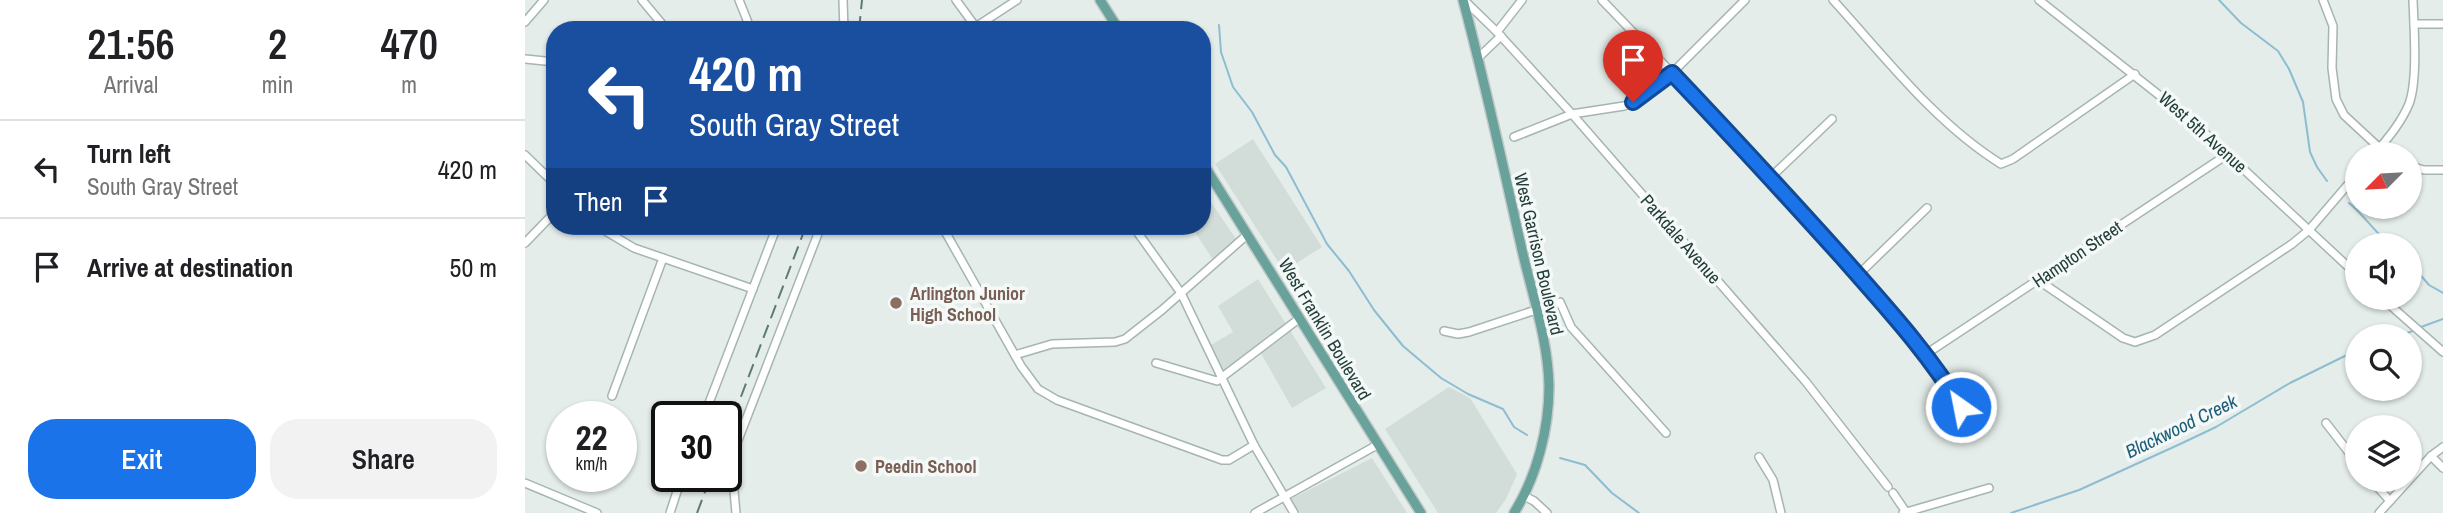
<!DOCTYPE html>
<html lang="en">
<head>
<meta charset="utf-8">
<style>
  :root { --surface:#fff; --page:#f2f2f2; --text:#202124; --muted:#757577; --line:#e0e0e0; --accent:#1a73e8 }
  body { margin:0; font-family:"Archivo Narrow",sans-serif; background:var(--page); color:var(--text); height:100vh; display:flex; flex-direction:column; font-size:26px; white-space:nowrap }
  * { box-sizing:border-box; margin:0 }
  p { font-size:23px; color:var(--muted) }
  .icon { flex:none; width:38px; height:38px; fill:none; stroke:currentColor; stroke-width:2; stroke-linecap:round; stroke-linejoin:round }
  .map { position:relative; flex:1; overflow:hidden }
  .side { display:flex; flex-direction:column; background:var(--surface); width:525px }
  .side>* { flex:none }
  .hud { position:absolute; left:21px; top:21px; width:665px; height:214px; border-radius:28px; box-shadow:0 2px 5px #0004; background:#1a4fa0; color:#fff; overflow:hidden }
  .needle { width:46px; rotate:246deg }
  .tools { position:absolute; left:1820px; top:142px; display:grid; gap:14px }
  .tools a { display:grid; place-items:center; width:77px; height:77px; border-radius:50%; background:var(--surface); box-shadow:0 2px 5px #0004; font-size:35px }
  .speed { position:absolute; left:21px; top:401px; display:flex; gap:14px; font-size:35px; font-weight:700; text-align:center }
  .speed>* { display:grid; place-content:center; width:91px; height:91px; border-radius:50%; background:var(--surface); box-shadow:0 2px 5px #0004; line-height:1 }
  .speed small { font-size:18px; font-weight:400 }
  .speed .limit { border:4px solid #111; border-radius:10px; background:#fff; color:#111 }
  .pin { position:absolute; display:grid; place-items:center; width:60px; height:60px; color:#fff; margin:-72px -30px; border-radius:50% 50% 50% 0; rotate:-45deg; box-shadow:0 0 7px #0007 }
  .pin .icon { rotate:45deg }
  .me { position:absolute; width:77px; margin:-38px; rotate:327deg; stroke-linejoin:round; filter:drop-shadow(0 0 5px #0008) }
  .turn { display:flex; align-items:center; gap:24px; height:147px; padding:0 28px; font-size:32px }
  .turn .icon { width:91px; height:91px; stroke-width:2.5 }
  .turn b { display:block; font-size:49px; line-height:60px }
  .then { display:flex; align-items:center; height:66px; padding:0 28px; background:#0003; gap:14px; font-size:26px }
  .eta { display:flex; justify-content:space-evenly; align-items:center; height:119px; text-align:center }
  .eta b { font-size:42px; font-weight:600; line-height:49px }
  .cta { display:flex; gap:14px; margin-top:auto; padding:14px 28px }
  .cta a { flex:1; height:80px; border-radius:28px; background:var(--accent); color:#fff; font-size:28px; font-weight:600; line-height:80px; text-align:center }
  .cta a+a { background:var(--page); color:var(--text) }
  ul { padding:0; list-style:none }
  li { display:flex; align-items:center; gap:21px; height:98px; padding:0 28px; border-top:2px solid var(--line) }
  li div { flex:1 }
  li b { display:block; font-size:26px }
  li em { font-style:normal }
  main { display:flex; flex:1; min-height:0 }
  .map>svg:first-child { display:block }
</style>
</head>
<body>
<main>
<section class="side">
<div class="eta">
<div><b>21:56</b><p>Arrival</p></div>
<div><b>2</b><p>min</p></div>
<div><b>470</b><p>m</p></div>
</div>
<ul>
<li><svg class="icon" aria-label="left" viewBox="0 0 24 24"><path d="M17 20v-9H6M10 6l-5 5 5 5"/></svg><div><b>Turn left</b><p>South Gray Street</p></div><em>420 m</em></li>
<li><svg class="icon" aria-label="arrive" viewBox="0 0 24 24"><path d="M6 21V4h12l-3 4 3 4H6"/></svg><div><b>Arrive at destination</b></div><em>50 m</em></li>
</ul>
<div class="cta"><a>Exit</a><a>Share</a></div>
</section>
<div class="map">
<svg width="1918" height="513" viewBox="0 0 1918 513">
  <rect width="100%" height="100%" fill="#e4edea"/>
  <g fill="#d2ddd9">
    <path d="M728 139 797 247 759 271 690 164Z"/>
    <path d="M677 189 711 239 688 260 666 226H677Z"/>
    <path d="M733 279 801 388 767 408 733 348 698 372 684 346 708 332 693 306Z"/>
    <path d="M924 387 945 398 992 474 981 499 971 513H913L860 429Z"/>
    <path d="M847 458 882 513H775L766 499Z"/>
  </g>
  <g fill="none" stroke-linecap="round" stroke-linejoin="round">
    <g stroke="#8dbdd1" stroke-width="2">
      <path d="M1694 0 1716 23 1753 51 1764 69 1778 102 1785 152 1792 167 1802 181"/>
      <path d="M694 25 696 52 708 87 727 112 750 155 761 167 802 244 824 271 849 310 878 346 916 378 943 394 978 409 989 427 1002 435"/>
      <path d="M1824 203C1840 216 1850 233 1866 245"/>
      <path d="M1885 263 1904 285 1918 293"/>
      <path d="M1896 327 1918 319"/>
      <path d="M1872 336 1888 331"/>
      <path d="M1035 458 1060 465 1087 493 1114 513"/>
      <path d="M1486 513 1554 490 1653 445 1691 427 1765 383 1832 350"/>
    </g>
    <g stroke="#a6b5b2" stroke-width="10">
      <g id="minor">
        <path d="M117 0 142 30"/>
        <path d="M214 0 226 30"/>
        <path d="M318 0 319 30"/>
        <path d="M431 0 453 30"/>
        <path d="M939 0 972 32 1047 114 1281 382 1363 487"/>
        <path d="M1077 0C1152 78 1227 156 1299 237 1353 298 1405 355 1447 425"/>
        <path d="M1308 0C1360 57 1410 123 1476 164L1488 159 1610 74"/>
        <path d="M1514 0 1668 122 1832 275"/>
        <path d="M1798 0 1808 26 1807 68 1811 99 1819 115 1861 154"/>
        <path d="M0 22 19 0"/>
        <path d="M1889 24H1918"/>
        <path d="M446 30 492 0"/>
        <path d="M972 32 997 0"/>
        <path d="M0 59 30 62"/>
        <path d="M952 59 976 36"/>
        <path d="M989 137 1047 114 1099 106 1108 102 1147 73 1220 0"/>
        <path d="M1849 154C1863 139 1876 123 1884 104 1893 80 1889 28 1888 0"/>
        <path d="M0 155 30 184"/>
        <path d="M1885 166 1899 170H1918"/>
        <path d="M1246 177 1307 119"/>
        <path d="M72 226 109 248 228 289"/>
        <path d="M417 226 496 366 513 389 532 400 697 460H704L729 445"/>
        <path d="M608 226 656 293 729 445 769 513"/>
        <path d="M0 243 30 212"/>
        <path d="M1333 275 1402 208"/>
        <path d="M1513 280 1598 338 1610 342 1630 335 1767 244 1784 230 1832 174"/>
        <path d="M1857 298 1918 352"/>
        <path d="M919 331 933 334 944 332 1035 302 1046 327 1141 433"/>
        <path d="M1401 354 1703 154"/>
        <path d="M490 355 527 344 590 342 600 339 637 310 723 234"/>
        <path d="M631 363 692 381 775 318"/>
        <path d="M87 396 138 258"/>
        <path d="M179 416 252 226"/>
        <path d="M1801 423 1832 463"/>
        <path d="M1906 456 1918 468"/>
        <path d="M1234 457 1248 480 1256 513"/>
        <path d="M1846 480 1865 501"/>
        <path d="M0 483 72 513"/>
        <path d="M1368 493 1381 512"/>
        <path d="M999 496 1009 501 1022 513"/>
        <path d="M145 513 157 476"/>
        <path d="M211 513 208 480 210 448 296 226"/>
        <path d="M730 513 852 445"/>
        <path d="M1378 513 1464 488"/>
        <path d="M1854 513 1906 456 1918 447"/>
      </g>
    </g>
    <g stroke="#c1c9c8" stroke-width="12">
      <g id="major">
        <path d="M575 0 594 30"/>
        <path d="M938 0C960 82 978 166 997 250 1007 294 1023 340 1024 386 1024 429 1012 476 989 513"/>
        <path d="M677 162 896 513"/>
      </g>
    </g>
    <use href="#minor" stroke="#fff" stroke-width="7"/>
    <use href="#major" stroke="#69a29b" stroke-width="9"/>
    <g stroke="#5e7a76" stroke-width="2" stroke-dasharray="14 7" stroke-linecap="butt">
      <path d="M334 30 337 0"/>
      <path d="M201 436 281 226"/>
      <path d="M172 513 186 476"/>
    </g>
  </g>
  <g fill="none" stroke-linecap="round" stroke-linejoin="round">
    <g stroke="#114b97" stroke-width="18">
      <path id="route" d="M1108 102 1147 73C1205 134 1261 195 1317 257 1359 305 1403 352 1436 407"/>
    </g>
    <use href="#route" stroke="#1a73e8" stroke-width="12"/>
  </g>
  <g fill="#8d6e63" stroke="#f4f9f7" stroke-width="2.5">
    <circle cx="371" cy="303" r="7"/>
    <circle cx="336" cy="466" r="7"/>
  </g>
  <g text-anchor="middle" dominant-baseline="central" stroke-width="7" stroke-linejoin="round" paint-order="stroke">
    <g font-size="18" fill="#233e3b" stroke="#f4f9f7">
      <text transform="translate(1678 132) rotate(42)">West 5th Avenue</text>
      <text transform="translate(1156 239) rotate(49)">Parkdale Avenue</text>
      <text transform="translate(1014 254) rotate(77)">West Garrison Boulevard</text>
      <text transform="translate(1552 254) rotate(-34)">Hampton Street</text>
      <text transform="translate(800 329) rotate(59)">West Franklin Boulevard</text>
    </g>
    <g font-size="18" font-weight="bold" fill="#785e54" stroke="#f4f9f7" text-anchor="start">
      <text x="385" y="293">Arlington Junior<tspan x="385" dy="21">High School</tspan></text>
      <text x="350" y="466">Peedin School</text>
    </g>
    <g font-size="19" font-style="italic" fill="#1e5e7a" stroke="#f4f9f7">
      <text transform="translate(1656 426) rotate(-26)">Blackwood Creek</text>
    </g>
  </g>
</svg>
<div class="tools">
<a><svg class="needle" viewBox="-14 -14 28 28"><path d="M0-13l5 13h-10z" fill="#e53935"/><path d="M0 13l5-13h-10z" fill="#757577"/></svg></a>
<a><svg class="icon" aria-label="sound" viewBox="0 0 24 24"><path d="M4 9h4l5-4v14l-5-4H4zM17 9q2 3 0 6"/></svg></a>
<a><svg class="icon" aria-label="search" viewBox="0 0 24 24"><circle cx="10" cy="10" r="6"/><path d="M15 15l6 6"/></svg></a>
<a><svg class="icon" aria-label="layers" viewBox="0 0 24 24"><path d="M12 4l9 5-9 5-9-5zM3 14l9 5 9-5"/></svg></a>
</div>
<div class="speed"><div>22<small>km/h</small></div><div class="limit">30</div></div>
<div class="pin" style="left:1108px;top:102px;background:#d93025"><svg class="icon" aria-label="arrive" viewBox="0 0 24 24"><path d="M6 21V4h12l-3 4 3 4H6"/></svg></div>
<svg class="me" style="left:1436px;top:407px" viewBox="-20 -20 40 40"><circle r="17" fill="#1a73e8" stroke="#fff" stroke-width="3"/><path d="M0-11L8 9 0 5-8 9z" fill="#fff"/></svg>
<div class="hud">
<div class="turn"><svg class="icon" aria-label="left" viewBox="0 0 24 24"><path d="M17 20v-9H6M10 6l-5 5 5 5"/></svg><div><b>420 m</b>South Gray Street</div></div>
<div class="then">Then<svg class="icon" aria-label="arrive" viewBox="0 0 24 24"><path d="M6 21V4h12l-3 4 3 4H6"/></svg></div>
</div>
</div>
</main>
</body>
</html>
